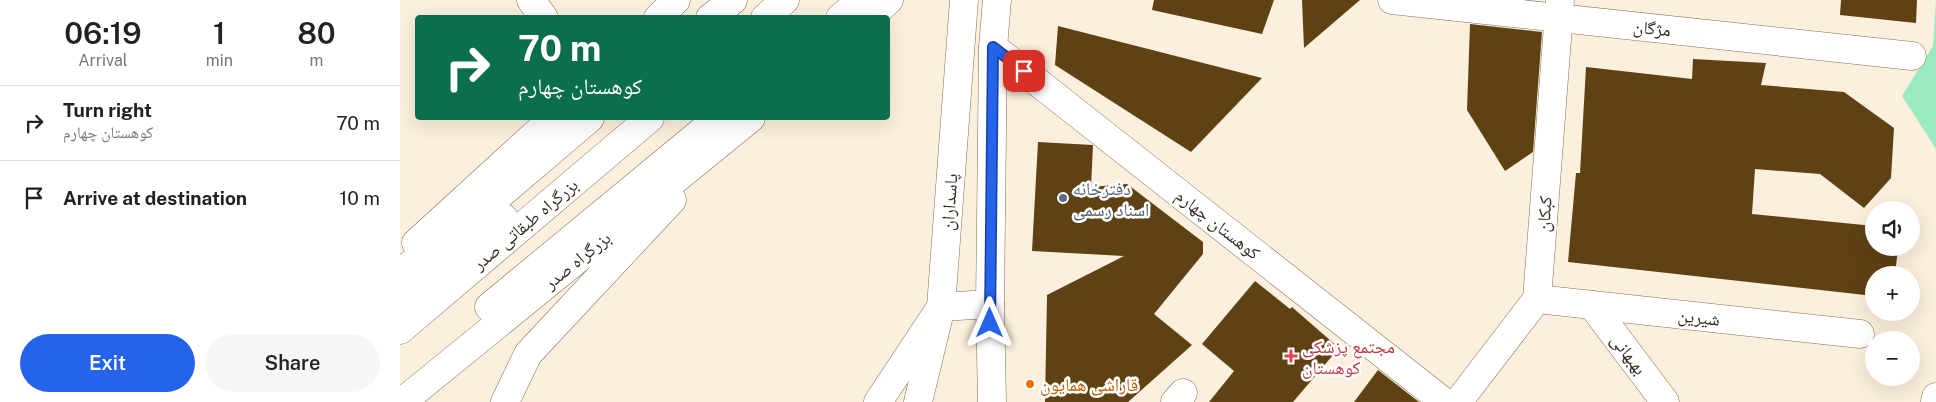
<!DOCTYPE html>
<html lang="en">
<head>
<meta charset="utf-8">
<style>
  :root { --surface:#fff; --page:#f6f6f6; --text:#222; --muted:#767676; --line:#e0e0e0; --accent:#2563eb }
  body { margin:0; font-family:"Public Sans","Noto Naskh Arabic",sans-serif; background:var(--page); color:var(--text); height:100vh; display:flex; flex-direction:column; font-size:19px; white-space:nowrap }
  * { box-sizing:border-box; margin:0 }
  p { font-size:16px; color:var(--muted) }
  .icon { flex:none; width:28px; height:28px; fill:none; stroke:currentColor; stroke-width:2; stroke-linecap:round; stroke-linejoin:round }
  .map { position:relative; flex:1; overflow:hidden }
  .details { display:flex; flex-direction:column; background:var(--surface); width:400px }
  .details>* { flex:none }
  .top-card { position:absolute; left:15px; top:15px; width:475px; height:105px; border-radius:5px; box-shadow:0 5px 20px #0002; background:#0b6e4f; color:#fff; overflow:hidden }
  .controls { position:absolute; left:1465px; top:201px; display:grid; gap:10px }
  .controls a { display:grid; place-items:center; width:55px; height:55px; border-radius:50%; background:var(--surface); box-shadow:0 5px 20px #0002; font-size:25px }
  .pin { position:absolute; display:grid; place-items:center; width:42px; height:42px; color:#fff; margin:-21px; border-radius:10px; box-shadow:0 2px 8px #0006 }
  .me { position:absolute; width:55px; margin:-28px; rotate:0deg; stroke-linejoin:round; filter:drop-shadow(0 0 4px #0008) }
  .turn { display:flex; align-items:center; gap:18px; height:105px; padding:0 20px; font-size:22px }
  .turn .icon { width:65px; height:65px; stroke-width:2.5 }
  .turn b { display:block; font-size:35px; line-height:42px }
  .eta { display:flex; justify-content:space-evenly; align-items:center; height:85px; text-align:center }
  .eta b { font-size:30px; font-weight:600; line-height:35px }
  .action { display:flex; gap:10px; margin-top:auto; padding:10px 20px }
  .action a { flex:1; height:58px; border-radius:30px; background:var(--accent); color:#fff; font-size:20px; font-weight:600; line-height:58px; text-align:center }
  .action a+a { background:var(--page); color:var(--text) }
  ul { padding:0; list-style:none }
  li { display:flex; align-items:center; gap:15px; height:75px; padding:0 20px; border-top:1px solid var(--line) }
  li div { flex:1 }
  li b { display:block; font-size:19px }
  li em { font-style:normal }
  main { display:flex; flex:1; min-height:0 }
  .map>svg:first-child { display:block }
</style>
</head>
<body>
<main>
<section class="details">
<div class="eta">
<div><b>06:19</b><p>Arrival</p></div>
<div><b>1</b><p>min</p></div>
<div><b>80</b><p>m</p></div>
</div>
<ul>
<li><svg class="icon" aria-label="right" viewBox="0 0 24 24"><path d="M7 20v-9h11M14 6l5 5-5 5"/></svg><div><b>Turn right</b><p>کوهستان چهارم</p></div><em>70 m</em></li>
<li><svg class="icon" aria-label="arrive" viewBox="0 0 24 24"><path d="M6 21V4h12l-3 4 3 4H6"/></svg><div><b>Arrive at destination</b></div><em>10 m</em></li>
</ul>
<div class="action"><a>Exit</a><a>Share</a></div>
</section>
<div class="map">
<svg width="1536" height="402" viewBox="0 0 1536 402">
  <rect width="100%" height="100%" fill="#fdefdd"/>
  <path fill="#9beac1" d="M1536 0V149L1502 96 1533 46Z"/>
  <g fill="#5f4214">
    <path d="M754 0H874L862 34 752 10Z"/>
    <path d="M902 0H960L904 48Z"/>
    <path d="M1441 0H1517L1516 23 1440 15Z"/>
    <path d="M1070 24 1142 32 1133 152 1105 171 1067 110Z"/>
    <path d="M658 26 862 78 791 152 655 65Z"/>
    <path d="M1293 59 1366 63 1361 85 1444 92 1494 128 1491 178 1464 208 1420 174 1355 169 1352 214 1474 226V248H1498L1495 275H1474V296L1168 262 1176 173H1180L1186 67 1292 79Z"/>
    <path d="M638 142 693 145 691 187 727 184 803 242V254L754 314 792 345 728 402H645L647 295 724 256 632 251Z"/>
    <path d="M855 281 890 309 892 307 939 348 893 402H809L834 371 802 344Z"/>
    <path d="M978 370 1019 402H954Z"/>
  </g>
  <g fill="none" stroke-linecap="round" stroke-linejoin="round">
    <g stroke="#836f54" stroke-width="29">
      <g id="minor">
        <path d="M131 0 144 18"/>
        <path d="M992 0 1512 56"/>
        <path d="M593 47 1044 402"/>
        <path d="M1137 299 1460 334"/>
        <path d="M1192 305 1265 402"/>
        <path d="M775 402 783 393"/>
        <path d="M1058 402 1137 299 1160 0"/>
      </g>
    </g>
    <g stroke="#836f54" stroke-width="29">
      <g id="major">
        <path d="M541 307 590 304"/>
        <path d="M518 402 541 307 564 0"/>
        <path d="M592 402 590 304 593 47 597 0"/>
        <path d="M1535 402 1536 397"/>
      </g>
    </g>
    <g stroke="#836f54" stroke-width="29">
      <g id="highway">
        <path d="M258 18 276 0"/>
        <path d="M310 18 333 0"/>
        <path d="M365 18 385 0"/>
        <path d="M440 18 461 0"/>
        <path d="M469 18 489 0"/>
        <path d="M16 243 153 118"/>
        <path d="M0 272 55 233 190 118"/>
        <path d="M0 301 104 218"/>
        <path d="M89 307 318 118"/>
        <path d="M0 330 250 118"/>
        <path d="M2 402 351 118"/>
        <path d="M105 402 128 354 272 200"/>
        <path d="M478 402 541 307"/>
      </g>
    </g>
    <use href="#minor" stroke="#fff" stroke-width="28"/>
    <use href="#major" stroke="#fff" stroke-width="28"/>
    <use href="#highway" stroke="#fff" stroke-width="28"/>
  </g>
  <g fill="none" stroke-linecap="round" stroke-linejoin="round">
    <g stroke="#184099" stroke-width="12">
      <path id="route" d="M590 323 593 47 624 71"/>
    </g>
    <use href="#route" stroke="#2563eb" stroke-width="9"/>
  </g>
  <circle fill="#5c6f8a" stroke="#fff" stroke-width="2" cx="663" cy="198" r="5"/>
  <path fill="#e0444e" stroke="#fff" stroke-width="2" d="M888.5 348.5h5v5h5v5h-5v5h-5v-5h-5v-5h5z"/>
  <circle fill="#e8710a" stroke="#fff" stroke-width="2" cx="630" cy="384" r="5"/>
  <g text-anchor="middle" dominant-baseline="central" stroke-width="5" stroke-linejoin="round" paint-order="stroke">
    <g font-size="18" fill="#342b1f" stroke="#fff">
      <text transform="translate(1252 28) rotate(6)">مژگان</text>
      <text transform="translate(549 202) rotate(-86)">پاسداران</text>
      <text transform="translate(1144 214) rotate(-86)">کبکان</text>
      <text transform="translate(125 224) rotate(-40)">بزرگراه طبقاتی صدر</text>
      <text transform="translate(818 224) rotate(38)">کوهستان چهارم</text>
      <text transform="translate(177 260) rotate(-39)">بزرگراه صدر</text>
      <text transform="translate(1299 317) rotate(6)">شیرین</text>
      <text transform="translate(1229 354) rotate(53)">بهبهانی</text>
    </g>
    <g font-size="18" fill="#4e5e75" stroke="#fff" text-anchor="start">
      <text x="673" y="188">دفترخانه<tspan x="673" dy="21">اسناد رسمی</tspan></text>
    </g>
    <g font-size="18" fill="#be3a42" stroke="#fff" text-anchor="start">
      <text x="902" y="346">مجتمع پزشکی<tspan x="902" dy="21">کوهستان</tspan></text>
    </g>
    <g font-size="18" fill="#c56008" stroke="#fff" text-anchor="start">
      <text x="640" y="384">قاراشی همایون</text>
    </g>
  </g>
</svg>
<div class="controls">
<a><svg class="icon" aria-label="sound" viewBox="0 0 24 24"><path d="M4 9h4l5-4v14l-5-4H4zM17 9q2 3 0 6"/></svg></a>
<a>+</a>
<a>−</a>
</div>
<div class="pin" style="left:624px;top:71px;background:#d93025"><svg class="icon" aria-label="arrive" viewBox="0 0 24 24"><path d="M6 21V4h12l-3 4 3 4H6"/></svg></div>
<svg class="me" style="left:590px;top:323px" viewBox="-20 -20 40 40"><path d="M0-17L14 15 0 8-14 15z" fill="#2563eb" stroke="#fff" stroke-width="4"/></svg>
<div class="top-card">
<div class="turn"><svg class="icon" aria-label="right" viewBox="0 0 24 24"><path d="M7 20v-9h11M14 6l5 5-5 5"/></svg><div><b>70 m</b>کوهستان چهارم</div></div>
</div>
</div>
</main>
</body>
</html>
